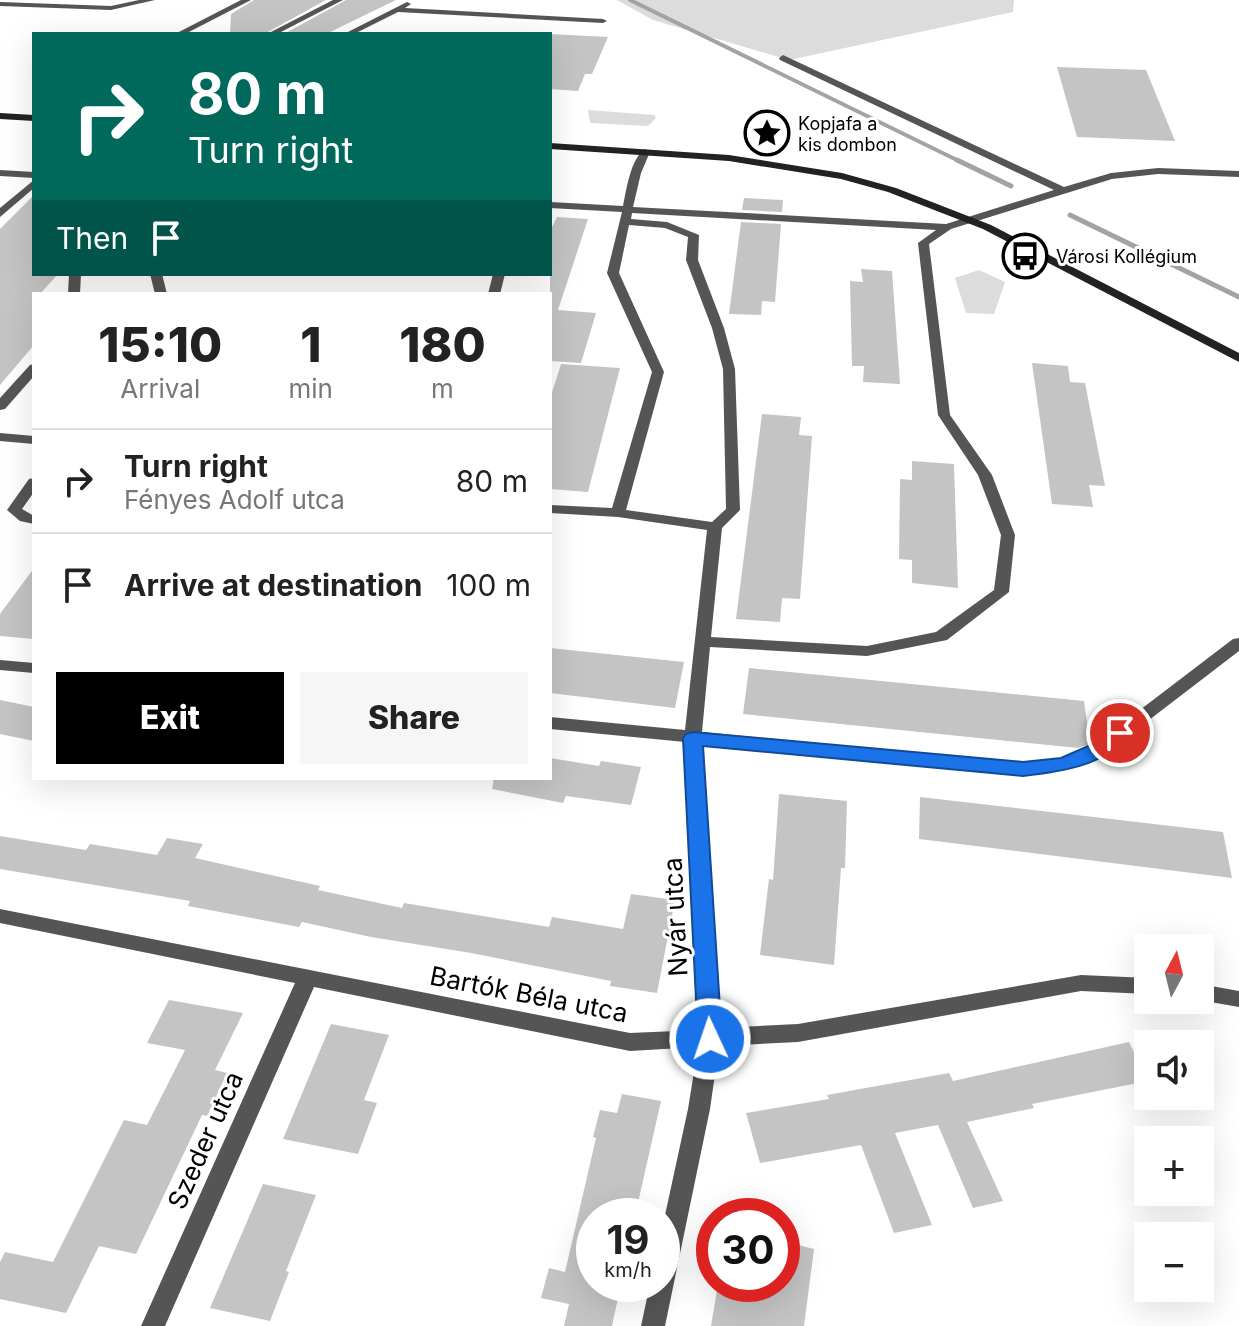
<!DOCTYPE html>
<html lang="en">
<head>
<meta charset="utf-8">
<style>
  :root { --surface:#fff; --page:#f6f6f6; --text:#222; --muted:#767676; --line:#e0e0e0; --accent:#000 }
  body { margin:0; font-family:Inter,sans-serif; background:var(--page); color:var(--text); height:100vh; display:flex; flex-direction:column; font-size:30px; white-space:nowrap }
  * { box-sizing:border-box; margin:0 }
  p { font-size:26px; color:var(--muted) }
  .icon { flex:none; width:44px; height:44px; fill:none; stroke:currentColor; stroke-width:2; stroke-linecap:round; stroke-linejoin:round }
  .map { position:relative; flex:1; overflow:hidden }
  .details { position:absolute; left:32px; top:292px; width:520px; height:488px; display:flex; flex-direction:column; background:var(--surface); border-radius:0px; box-shadow:0 8px 32px #0002 }
  .details>* { flex:none }
  .hud { position:absolute; left:32px; top:32px; width:520px; height:244px; border-radius:0px; box-shadow:0 8px 32px #0002; background:#00695c; color:#fff; overflow:hidden }
  .needle { width:52px; rotate:7deg }
  .fabs { position:absolute; left:1134px; top:934px; display:grid; gap:16px }
  .fabs a { display:grid; place-items:center; width:80px; height:80px; border-radius:0px; background:var(--surface); box-shadow:0 8px 32px #0002; font-size:40px }
  .speed { position:absolute; left:576px; top:1198px; display:flex; gap:16px; font-size:40px; font-weight:700; text-align:center }
  .speed>* { display:grid; place-content:center; width:104px; height:104px; border-radius:50%; background:var(--surface); box-shadow:0 8px 32px #0002; line-height:1 }
  .speed small { font-size:20px; font-weight:400 }
  .speed .limit { border:12px solid #d22; background:#fff; color:#111 }
  .pin { position:absolute; display:grid; place-items:center; width:68px; height:68px; color:#fff; margin:-34px; border:4px solid #fff; border-radius:50%; box-shadow:0 2px 8px #0007 }
  .me { position:absolute; width:88px; margin:-44px; rotate:357deg; stroke-linejoin:round; filter:drop-shadow(0 0 6px #0008) }
  .turn { display:flex; align-items:center; gap:28px; height:168px; padding:0 24px; font-size:36px }
  .turn .icon { width:104px; height:104px; stroke-width:2.5 }
  .turn b { display:block; font-size:56px; line-height:68px }
  .then { display:flex; align-items:center; height:76px; padding:0 24px; background:#0003; gap:16px; font-size:30px }
  .eta { display:flex; justify-content:space-evenly; align-items:center; height:136px; text-align:center }
  .eta b { font-size:48px; font-weight:800; line-height:56px }
  .cta { display:flex; gap:16px; margin-top:auto; padding:16px 24px }
  .cta a { flex:1; height:92px; border-radius:0px; background:var(--accent); color:#fff; font-size:32px; font-weight:800; line-height:92px; text-align:center }
  .cta a+a { background:var(--page); color:var(--text) }
  ul { padding:0; list-style:none }
  li { display:flex; align-items:center; gap:24px; height:104px; padding:0 24px; border-top:2px solid var(--line) }
  li div { flex:1 }
  li b { display:block; font-size:30px }
  li em { font-style:normal }
  .map>svg:first-child { display:block }
</style>
</head>
<body>
<div class="map">
<svg width="1239" height="1326" viewBox="0 0 1239 1326">
  <rect width="100%" height="100%" fill="#fff"/>
  <g fill="#dcdcdc">
    <path d="M617 0H1014L1013 12 789 60 653 20Z"/>
    <path d="M588 110 654 115 656 118 648 126 590 123Z"/>
    <path d="M979 270 1005 282 994 314 966 313 955 278Z"/>
  </g>
  <g fill="none" stroke-linecap="round" stroke-linejoin="round">
    <path stroke="#a3a3a3" stroke-width="4" d="M630 0 961 162"/>
    <g stroke="#a3a3a3" stroke-width="5">
      <path d="M957 160 1011 186"/>
      <path d="M1070 215 1239 297"/>
    </g>
  </g>
  <g fill="#c4c4c4">
    <path d="M254 0H326L264 34H230L231 14Z"/>
    <path d="M346 0H396L326 34H284Z"/>
    <path d="M550 34 608 37 592 74H585L578 91 550 89Z"/>
    <path d="M1057 67 1146 70 1175 141 1077 137Z"/>
    <path d="M34 195V274H58L40 294H34V345L0 385V229Z"/>
    <path d="M744 198 783 200 782 212 742 210Z"/>
    <path d="M557 217 588 219 558 310 596 313 581 363 550 361V231Z"/>
    <path d="M741 222 781 224 775 302 762 301 761 315 729 314Z"/>
    <path d="M861 269 892 271 900 384 863 382 864 366H852L850 281 863 282Z"/>
    <path d="M1032 363 1068 366 1070 382 1085 383 1105 486 1089 485 1093 507 1052 504Z"/>
    <path d="M561 364 620 368 588 492 550 489V399Z"/>
    <path d="M762 414 801 417 799 435 812 436 800 599 782 598 780 622 736 619Z"/>
    <path d="M912 461 954 464 958 588 912 583V560L899 559 900 479 912 480Z"/>
    <path d="M34 568V639L0 636V614Z"/>
    <path d="M550 648 684 662 675 708 550 693Z"/>
    <path d="M749 668 1084 701 1090 744 1078 748 743 714Z"/>
    <path d="M0 700 34 707V741L0 734Z"/>
    <path d="M550 758 599 766 601 761 641 767 631 805 566 796 563 803 492 789 494 778H550Z"/>
    <path d="M779 794 847 801 845 868H841L834 965 760 955 769 879 773 880Z"/>
    <path d="M920 797 1223 832 1232 878 919 839Z"/>
    <path d="M0 836 86 850 90 844 157 855 167 838 203 844 195 858 320 886 318 890 402 908 404 903 549 927 552 917 623 929 631 894 675 900 657 993 610 986 611 981 471 953 371 937 302 922 299 927 188 906 190 901 0 869Z"/>
    <path d="M169 1000 243 1013 215 1070 227 1073 207 1116 202 1115 136 1254 99 1246 66 1313 0 1299V1262L5 1252 53 1262 124 1120 147 1125 185 1050 147 1043Z"/>
    <path d="M331 1024 389 1035 364 1100 377 1103 358 1154 283 1139Z"/>
    <path d="M1129 1042 1148 1081 1032 1104 1034 1108 967 1122 1003 1201 973 1208 938 1125 895 1133 932 1225 894 1233 861 1145 760 1163 746 1113 829 1099 827 1095 949 1073 953 1081Z"/>
    <path d="M622 1094 661 1101 635 1216H594V1284H621L612 1326H564L569 1304 541 1298 549 1268 565 1272 596 1138 593 1137 600 1110 617 1113Z"/>
    <path d="M263 1184 316 1195 286 1271 289 1272 270 1321 210 1308Z"/>
    <path d="M782 1241 814 1249 804 1326H711L718 1284H782Z"/>
  </g>
  <g fill="none" stroke-linecap="round" stroke-linejoin="round">
    <g fill="#555" fill-rule="evenodd">
      <path d="M139 0H155L111 10 0 6V2L111 6Z"/>
      <path d="M241 0H251L185 34H175Z"/>
      <path d="M333 0H343L277 34H267Z"/>
      <path d="M407 2 411 4 405 8 603 19 607 21 603 23 398 12 354 34H344Z"/>
      <path d="M783 55 1064 187 1111 173 1158 168 1239 171V177L1158 174 1112 179 951 229 929 244 950 415 992 475 1015 535 1009 592 947 640 867 656 710 647 702 732 1023 763 1061 758 1094 745 1233 639 1239 638V651L1106 753 1064 770 1023 775 702 744 720 1028 798 1024 1081 975 1148 978V994L1081 991 798 1042 719 1046 710 1109 665 1326H641L650 1284H662V1229L688 1109 698 1047 630 1051 314 987 165 1326H141L295 983 0 923V909L630 1033 699 1030 685 742 550 729V717L685 730 707 530 618 517 550 513V505L612 508 652 372 607 273 622 212 550 208V202L623 206C627 188 630 160 645 149L650 152 641 173 633 207 946 224 1054 190 780 60 779 58ZM632 213 936 230 918 243 938 415 978 475 1001 535 994 590 936 632 867 646 711 637 722 528 740 510 735 369 724 328 698 260 699 235 667 222 631 219ZM629 225 665 228 688 237 686 260 712 328 723 369 726 509 712 522 626 510 664 372 619 273Z"/>
      <path d="M0 170 34 172V178L0 176Z"/>
      <path d="M34 180V188L0 217V208Z"/>
      <path d="M69 274H81L80 294H68Z"/>
      <path d="M150 274H162L167 294H155Z"/>
      <path d="M493 274H505L500 294H488Z"/>
      <path d="M34 364V376L5 409 0 410V398L30 365Z"/>
      <path d="M0 433 34 436V444L0 441Z"/>
      <path d="M34 478V492L22 509 34 516V524L20 521 7 510 29 479Z"/>
      <path d="M0 660 34 663V673L0 670Z"/>
      <path d="M1200 984 1239 991V1007L1199 1000Z"/>
    </g>
    <g fill="#222" fill-rule="evenodd">
      <path d="M0 113 34 115V121L0 119Z"/>
      <path d="M550 143 729 155 842 173 896 188 991 225 1239 353V362L983 229 888 192 841 179 729 161 550 149Z"/>
    </g>
  </g>
  <path fill="#1a73e8" stroke="#114b97" stroke-width="2" d="M1120 726 1130 733C1107 766 1059 772 1023 776L703 746 722 1039 718 1046 710 1049 702 1046 698 1039 683 738 686 734 693 732 1023 762 1061 758 1093 744Z"/>
  <defs>
    <g id="sight-ring" transform="scale(2.3)"><circle r="9.5" fill="#fff" stroke="#000" stroke-width="1.5"/><path d="M0-6L1.8-2.2L6-1.7L2.9 1.2L3.7 5.4L0 3.3L-3.7 5.4L-2.9 1.2L-6-1.7L-1.8-2.2Z" fill="#000"/></g>
    <g id="bus-ring" transform="scale(2.3)"><circle r="9.5" fill="#fff" stroke="#000" stroke-width="1.5"/><path d="M-5-6H5V4H4V6H2V4H-2V6H-4V4H-5ZM-3.5-4V0h7V-4ZM-3.5 1.2v1.5H-2V1.2ZM2 1.2v1.5H3.5V1.2Z" fill="#000"/></g>
  </defs>
  <g fill-rule="evenodd">
    <use href="#sight-ring" x="767" y="133"/>
    <use href="#bus-ring" x="1025" y="256"/>
  </g>
  <g text-anchor="middle" dominant-baseline="central" stroke-width="6" stroke-linejoin="round" paint-order="stroke">
    <g font-size="18" fill="#000" stroke="#fff" text-anchor="start">
      <text x="798" y="123">Kopjafa a<tspan x="798" dy="21">kis dombon</tspan></text>
      <text x="1056" y="256">Városi Kollégium</text>
    </g>
    <g font-size="26" fill="#000" stroke="#fff">
      <text transform="translate(675 917) rotate(-93)">Nyár utca</text>
      <text transform="translate(529 994) rotate(11)">Bartók Béla utca</text>
      <text transform="translate(205 1140) rotate(-66)">Szeder utca</text>
    </g>
  </g>
</svg>
<div class="fabs">
<a><svg class="needle" viewBox="-14 -14 28 28"><path d="M0-13l5 13h-10z" fill="#e53935"/><path d="M0 13l5-13h-10z" fill="#767676"/></svg></a>
<a><svg class="icon" aria-label="sound" viewBox="0 0 24 24"><path d="M4 9h4l5-4v14l-5-4H4zM17 9q2 3 0 6"/></svg></a>
<a>+</a>
<a>−</a>
</div>
<div class="speed"><div>19<small>km/h</small></div><div class="limit">30</div></div>
<div class="pin" style="left:1120px;top:733px;background:#d93025"><svg class="icon" aria-label="arrive" viewBox="0 0 24 24"><path d="M6 21V4h12l-3 4 3 4H6"/></svg></div>
<svg class="me" style="left:710px;top:1039px" viewBox="-20 -20 40 40"><circle r="17" fill="#1a73e8" stroke="#fff" stroke-width="3"/><path d="M0-11L8 9 0 5-8 9z" fill="#fff"/></svg>
<div class="hud">
<div class="turn"><svg class="icon" aria-label="right" viewBox="0 0 24 24"><path d="M7 20v-9h11M14 6l5 5-5 5"/></svg><div><b>80 m</b>Turn right</div></div>
<div class="then">Then<svg class="icon" aria-label="arrive" viewBox="0 0 24 24"><path d="M6 21V4h12l-3 4 3 4H6"/></svg></div>
</div>
<section class="details">
<div class="eta">
<div><b>15:10</b><p>Arrival</p></div>
<div><b>1</b><p>min</p></div>
<div><b>180</b><p>m</p></div>
</div>
<ul>
<li><svg class="icon" aria-label="right" viewBox="0 0 24 24"><path d="M7 20v-9h11M14 6l5 5-5 5"/></svg><div><b>Turn right</b><p>Fényes Adolf utca</p></div><em>80 m</em></li>
<li><svg class="icon" aria-label="arrive" viewBox="0 0 24 24"><path d="M6 21V4h12l-3 4 3 4H6"/></svg><div><b>Arrive at destination</b></div><em>100 m</em></li>
</ul>
<div class="cta"><a>Exit</a><a>Share</a></div>
</section>
</div>
</body>
</html>
